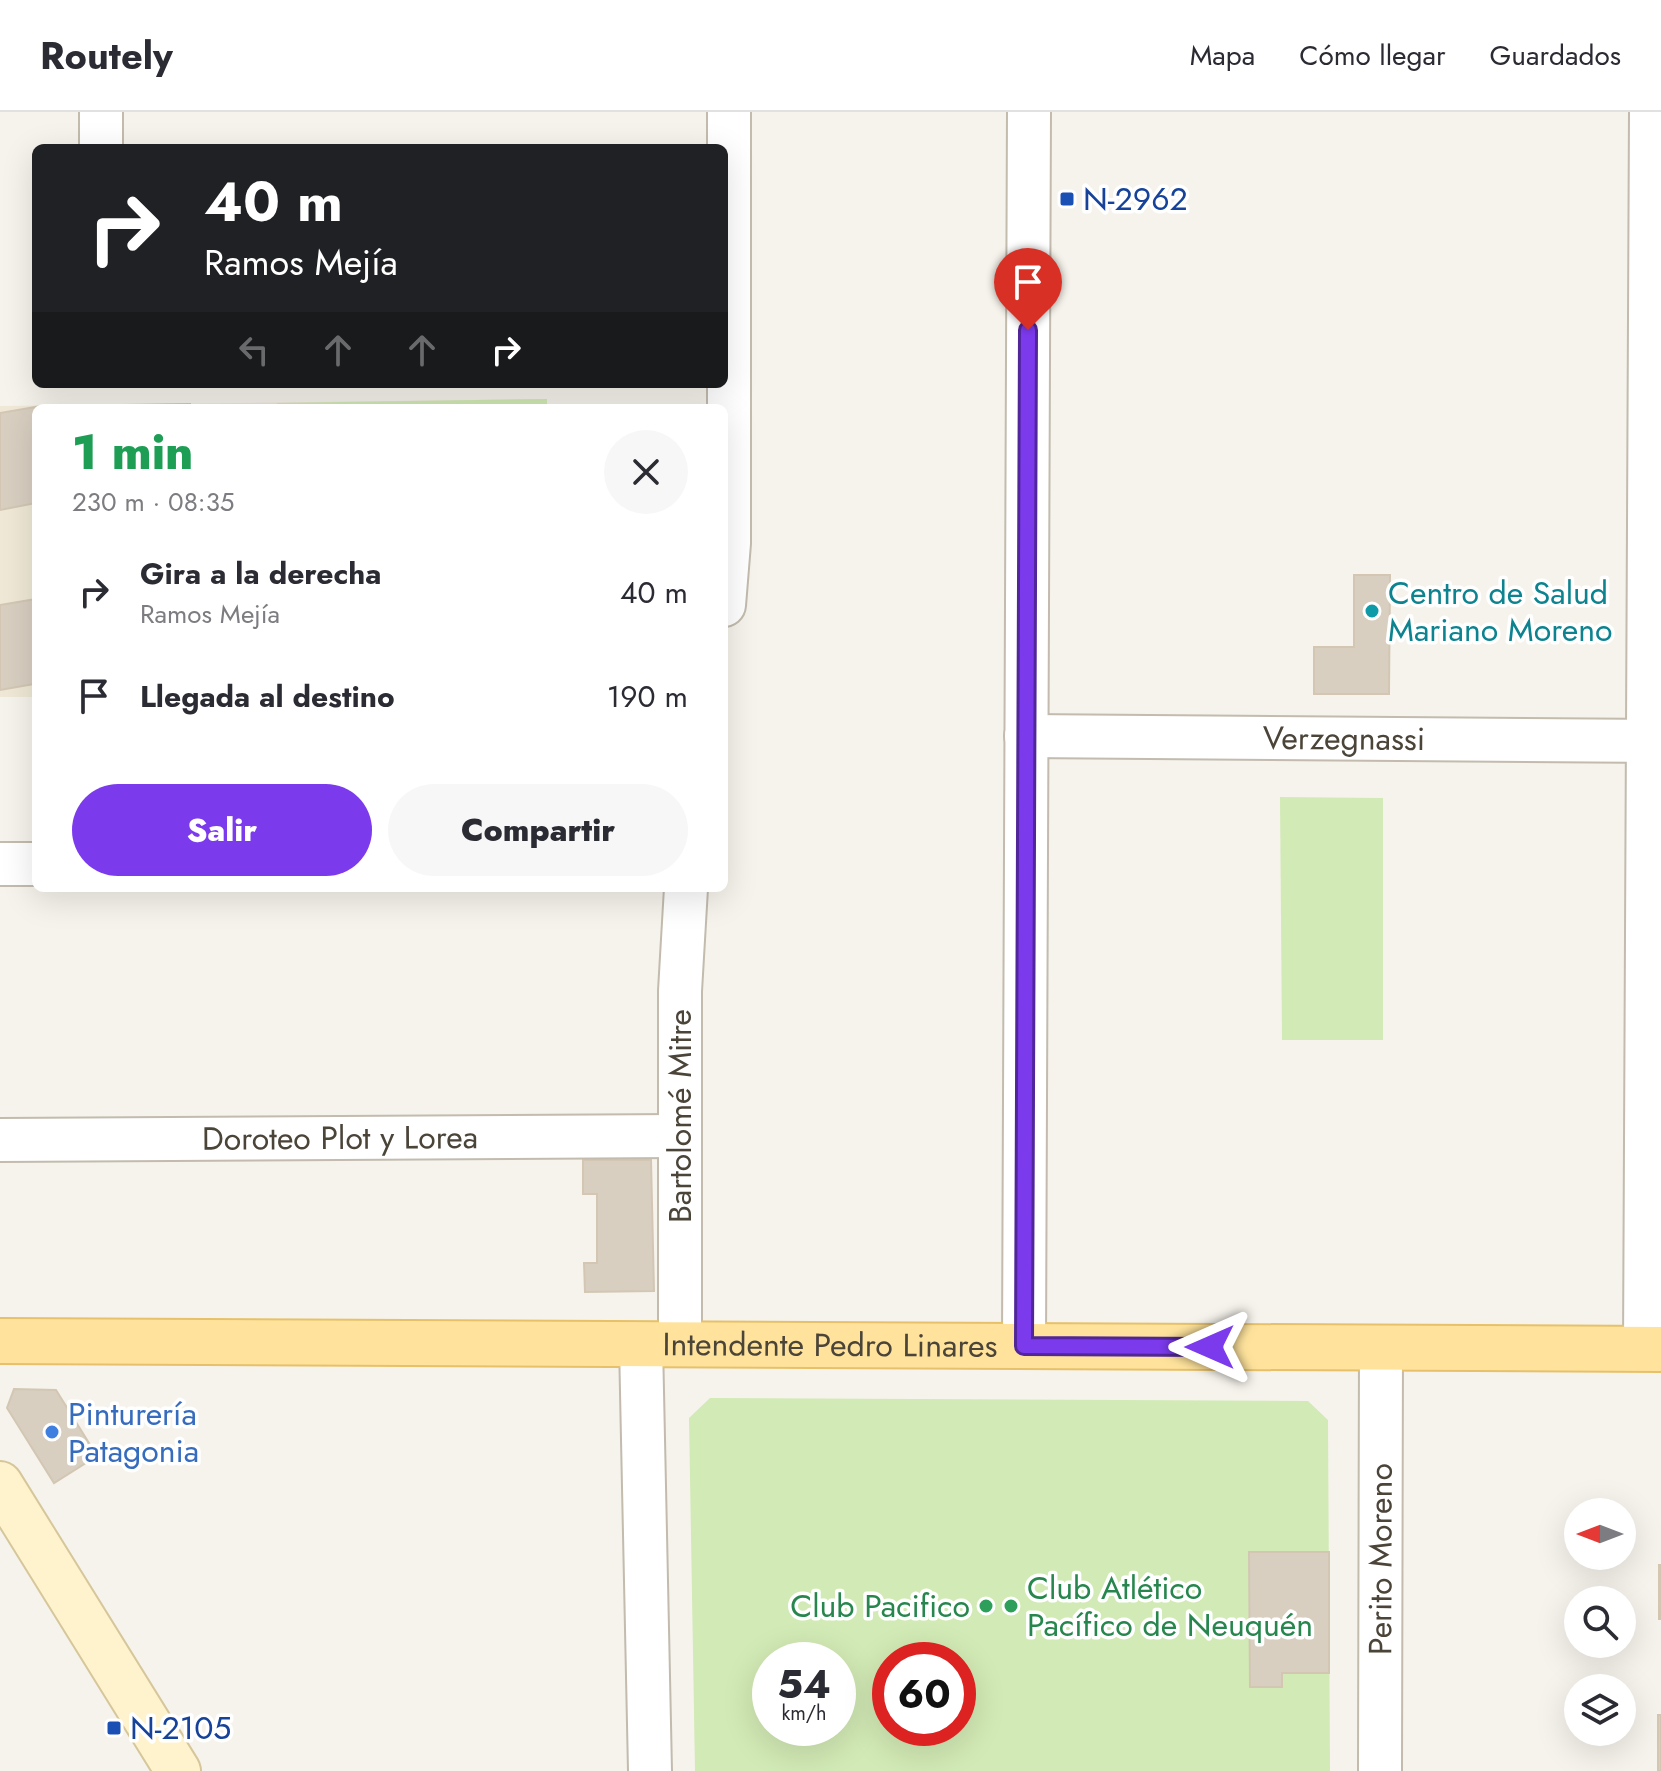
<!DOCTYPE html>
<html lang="es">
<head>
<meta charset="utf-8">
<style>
  :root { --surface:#fff; --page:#f7f7f7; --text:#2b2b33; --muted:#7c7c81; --line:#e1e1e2; --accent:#7c3aed }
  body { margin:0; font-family:Jost,sans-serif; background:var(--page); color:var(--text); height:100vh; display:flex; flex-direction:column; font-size:30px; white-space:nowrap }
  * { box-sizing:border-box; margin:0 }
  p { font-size:26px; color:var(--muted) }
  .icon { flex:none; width:44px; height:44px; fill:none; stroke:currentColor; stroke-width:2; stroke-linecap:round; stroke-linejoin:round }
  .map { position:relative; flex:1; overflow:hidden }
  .drawer { position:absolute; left:32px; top:292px; width:696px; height:488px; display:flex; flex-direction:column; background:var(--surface); border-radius:12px; box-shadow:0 8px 32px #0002 }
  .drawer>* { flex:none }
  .guide { position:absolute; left:32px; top:32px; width:696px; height:244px; border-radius:12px; box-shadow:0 8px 32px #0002; background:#202124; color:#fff; overflow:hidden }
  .needle { width:52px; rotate:270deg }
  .buttons { position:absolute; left:1564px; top:1386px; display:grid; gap:16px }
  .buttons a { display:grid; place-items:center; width:72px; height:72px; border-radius:50%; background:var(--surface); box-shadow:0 8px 32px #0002; font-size:40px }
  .speed { position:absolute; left:752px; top:1530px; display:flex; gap:16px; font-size:40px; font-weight:700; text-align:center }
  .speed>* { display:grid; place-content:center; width:104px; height:104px; border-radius:50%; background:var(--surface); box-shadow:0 8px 32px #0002; line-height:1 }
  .speed small { font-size:20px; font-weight:400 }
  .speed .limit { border:12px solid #d22; background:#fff; color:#111 }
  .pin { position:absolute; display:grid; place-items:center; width:68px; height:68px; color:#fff; margin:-82px -34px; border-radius:50% 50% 50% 0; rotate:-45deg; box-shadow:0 0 8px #0007 }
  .pin .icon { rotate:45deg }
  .me { position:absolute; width:88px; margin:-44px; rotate:270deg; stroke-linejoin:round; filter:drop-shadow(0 0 6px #0008) }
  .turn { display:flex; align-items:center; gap:28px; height:168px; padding:0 40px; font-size:36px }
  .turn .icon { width:104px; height:104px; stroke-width:2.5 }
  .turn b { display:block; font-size:56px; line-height:68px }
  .lanes { display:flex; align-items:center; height:76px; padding:0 40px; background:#0003; justify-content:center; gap:40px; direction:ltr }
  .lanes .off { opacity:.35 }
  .round { display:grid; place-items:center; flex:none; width:84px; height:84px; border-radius:42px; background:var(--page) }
  .head { display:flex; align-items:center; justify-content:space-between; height:136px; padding:0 40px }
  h1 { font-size:48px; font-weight:800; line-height:60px; color:#1e9e55 }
  .cta { display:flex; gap:16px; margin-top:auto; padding:16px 40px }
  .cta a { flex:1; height:92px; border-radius:48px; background:var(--accent); color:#fff; font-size:32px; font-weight:800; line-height:92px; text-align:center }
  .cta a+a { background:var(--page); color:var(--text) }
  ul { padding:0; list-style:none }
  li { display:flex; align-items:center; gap:24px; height:104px; padding:0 40px }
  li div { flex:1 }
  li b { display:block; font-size:30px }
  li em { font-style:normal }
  header { display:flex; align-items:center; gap:48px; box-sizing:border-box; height:112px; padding:0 40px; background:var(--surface); border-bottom:2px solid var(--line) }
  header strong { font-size:38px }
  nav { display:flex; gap:44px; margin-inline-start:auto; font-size:28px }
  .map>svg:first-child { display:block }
</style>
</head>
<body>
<header>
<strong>Routely</strong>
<nav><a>Mapa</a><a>Cómo llegar</a><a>Guardados</a></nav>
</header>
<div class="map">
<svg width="1661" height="1659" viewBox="0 0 1661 1659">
  <rect width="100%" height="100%" fill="#f6f3ec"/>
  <path fill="#efe8d6" d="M547 287V296H36V585H0V294Z"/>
  <g fill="#d2eab5" fill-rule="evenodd">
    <path d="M547 287V296H277V291Z"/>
    <path d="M1280 685 1383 686V928H1282Z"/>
    <path d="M710 1286 1308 1289 1328 1308 1330 1659H695L689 1306ZM770 1548H838V1616H770ZM890 1548H958V1616H890Z"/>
  </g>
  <g fill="#d8cfc1" stroke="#d3c7b4" stroke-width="2">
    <path d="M190 292V296H122V293Z"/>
    <path d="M47 293H122V296H36V391L0 398V301Z"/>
    <path d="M1354 463H1390L1389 582H1314V535H1354Z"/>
    <path d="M36 487V577L34 572 0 578V493Z"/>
    <path d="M583 1048H651L654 1179 585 1180 584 1151H597V1082H583Z"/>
    <path d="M14 1277 56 1278 97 1344 54 1371 7 1296Z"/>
    <path d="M1249 1440H1329V1561H1282V1575H1250Z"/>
    <rect x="1659" y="1453" width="2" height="54"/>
    <rect x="1658" y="1603" width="3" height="56"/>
  </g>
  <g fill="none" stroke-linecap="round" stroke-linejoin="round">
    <g stroke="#c2bbae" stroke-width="46">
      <g id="minor">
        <path d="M101 36V0"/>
        <path d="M724 493 729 431V0"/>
        <path id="s1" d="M1026 624 1661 629"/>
        <path d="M0 752H36"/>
        <path id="s2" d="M0 1028 679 1024"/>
        <path d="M641 1232 650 1659"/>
        <path d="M680 1232V879L686 776"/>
        <path d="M1024 1234 1029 0"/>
        <path d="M1645 1237 1651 0"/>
        <path id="s3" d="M1380 1659 1381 1235"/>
      </g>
    </g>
    <g stroke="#d6c79b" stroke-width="48">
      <path id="secondary" d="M0 1372 178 1659"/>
    </g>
    <g stroke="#e6c16a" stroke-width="48">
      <g id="primary">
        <path id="s4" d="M0 1229 1661 1237"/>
      </g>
    </g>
    <use href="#minor" stroke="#fff" stroke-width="42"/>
    <use href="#secondary" stroke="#fff3cd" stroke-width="44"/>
    <use href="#primary" stroke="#ffe39c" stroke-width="44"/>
  </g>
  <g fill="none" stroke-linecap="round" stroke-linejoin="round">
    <g stroke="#51269a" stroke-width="20">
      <path id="route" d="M1028 218 1024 1234 1210 1235"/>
    </g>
    <use href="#route" stroke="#7c3aed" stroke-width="14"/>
  </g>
  <g fill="#1a4fb4" stroke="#fff" stroke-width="3">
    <rect x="1059" y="79" width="16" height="16" rx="4"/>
    <rect x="106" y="1608" width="16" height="16" rx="4"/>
  </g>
  <circle fill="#0f9aa8" stroke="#fff" stroke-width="3" cx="1372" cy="499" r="8"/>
  <circle fill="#3f7fe0" stroke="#fff" stroke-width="3" cx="52" cy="1320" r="8"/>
  <g fill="#2e9e5b" stroke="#fff" stroke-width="3">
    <circle cx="986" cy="1494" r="8"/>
    <circle cx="1011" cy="1494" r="8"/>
  </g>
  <g text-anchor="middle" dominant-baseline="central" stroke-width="7" stroke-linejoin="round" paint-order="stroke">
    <g font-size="32" fill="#164399" stroke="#fff" text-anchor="start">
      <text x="1083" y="87">N-2962</text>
      <text x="130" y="1616">N-2105</text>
    </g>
    <g font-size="32" fill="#0d838f" stroke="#fff" text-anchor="start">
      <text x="1388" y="481">Centro de Salud<tspan x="1388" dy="37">Mariano Moreno</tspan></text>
    </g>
    <g font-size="32" fill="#4b4439" stroke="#fff">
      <text stroke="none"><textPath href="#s1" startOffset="318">Verzegnassi</textPath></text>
      <text transform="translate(680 1004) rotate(-90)">Bartolomé Mitre</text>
      <text stroke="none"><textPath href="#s2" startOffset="340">Doroteo Plot y Lorea</textPath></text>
      <text stroke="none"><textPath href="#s4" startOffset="830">Intendente Pedro Linares</textPath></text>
      <text stroke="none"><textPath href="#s3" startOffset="212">Perito Moreno</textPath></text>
    </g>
    <g font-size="32" fill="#366cbe" stroke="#fff" text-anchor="start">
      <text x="68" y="1302">Pinturería<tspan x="68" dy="37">Patagonia</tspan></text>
    </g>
    <g font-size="32" fill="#27864d" stroke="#fff" text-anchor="start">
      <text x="1027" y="1476">Club Atlético<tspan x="1027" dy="37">Pacífico de Neuquén</tspan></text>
      <text x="970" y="1494" text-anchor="end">Club Pacifico</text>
    </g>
  </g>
</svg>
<div class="buttons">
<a><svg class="needle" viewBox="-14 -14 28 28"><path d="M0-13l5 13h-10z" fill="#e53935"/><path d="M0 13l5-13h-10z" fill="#7c7c81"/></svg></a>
<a><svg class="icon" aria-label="search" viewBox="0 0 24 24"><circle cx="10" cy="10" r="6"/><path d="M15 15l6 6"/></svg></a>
<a><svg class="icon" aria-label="layers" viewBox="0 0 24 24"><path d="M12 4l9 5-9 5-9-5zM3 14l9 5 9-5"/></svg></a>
</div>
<div class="speed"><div>54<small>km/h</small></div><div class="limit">60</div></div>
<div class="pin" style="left:1028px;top:218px;background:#d93025"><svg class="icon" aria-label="arrive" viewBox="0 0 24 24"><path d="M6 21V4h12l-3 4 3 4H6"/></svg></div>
<svg class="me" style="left:1210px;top:1235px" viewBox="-20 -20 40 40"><path d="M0-17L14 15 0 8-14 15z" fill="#7c3aed" stroke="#fff" stroke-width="4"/></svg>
<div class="guide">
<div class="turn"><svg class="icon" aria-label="right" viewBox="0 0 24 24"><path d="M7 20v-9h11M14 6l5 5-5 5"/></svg><div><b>40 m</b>Ramos Mejía</div></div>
<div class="lanes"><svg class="icon off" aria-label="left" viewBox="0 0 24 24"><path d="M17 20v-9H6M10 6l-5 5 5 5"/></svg><svg class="icon off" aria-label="ahead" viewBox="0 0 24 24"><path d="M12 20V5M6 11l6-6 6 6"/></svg><svg class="icon off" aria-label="ahead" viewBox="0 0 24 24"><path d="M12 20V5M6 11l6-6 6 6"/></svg><svg class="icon" aria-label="right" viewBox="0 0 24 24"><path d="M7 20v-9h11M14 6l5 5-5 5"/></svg></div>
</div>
<section class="drawer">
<div class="head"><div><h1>1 min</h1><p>230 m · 08:35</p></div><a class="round"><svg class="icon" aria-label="close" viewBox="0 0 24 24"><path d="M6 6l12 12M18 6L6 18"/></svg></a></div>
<ul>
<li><svg class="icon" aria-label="right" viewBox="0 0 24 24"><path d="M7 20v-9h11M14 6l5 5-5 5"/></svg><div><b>Gira a la derecha</b><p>Ramos Mejía</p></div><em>40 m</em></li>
<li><svg class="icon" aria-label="arrive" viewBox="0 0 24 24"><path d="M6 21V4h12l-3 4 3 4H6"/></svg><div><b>Llegada al destino</b></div><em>190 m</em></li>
</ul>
<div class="cta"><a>Salir</a><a>Compartir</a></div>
</section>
</div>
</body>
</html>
